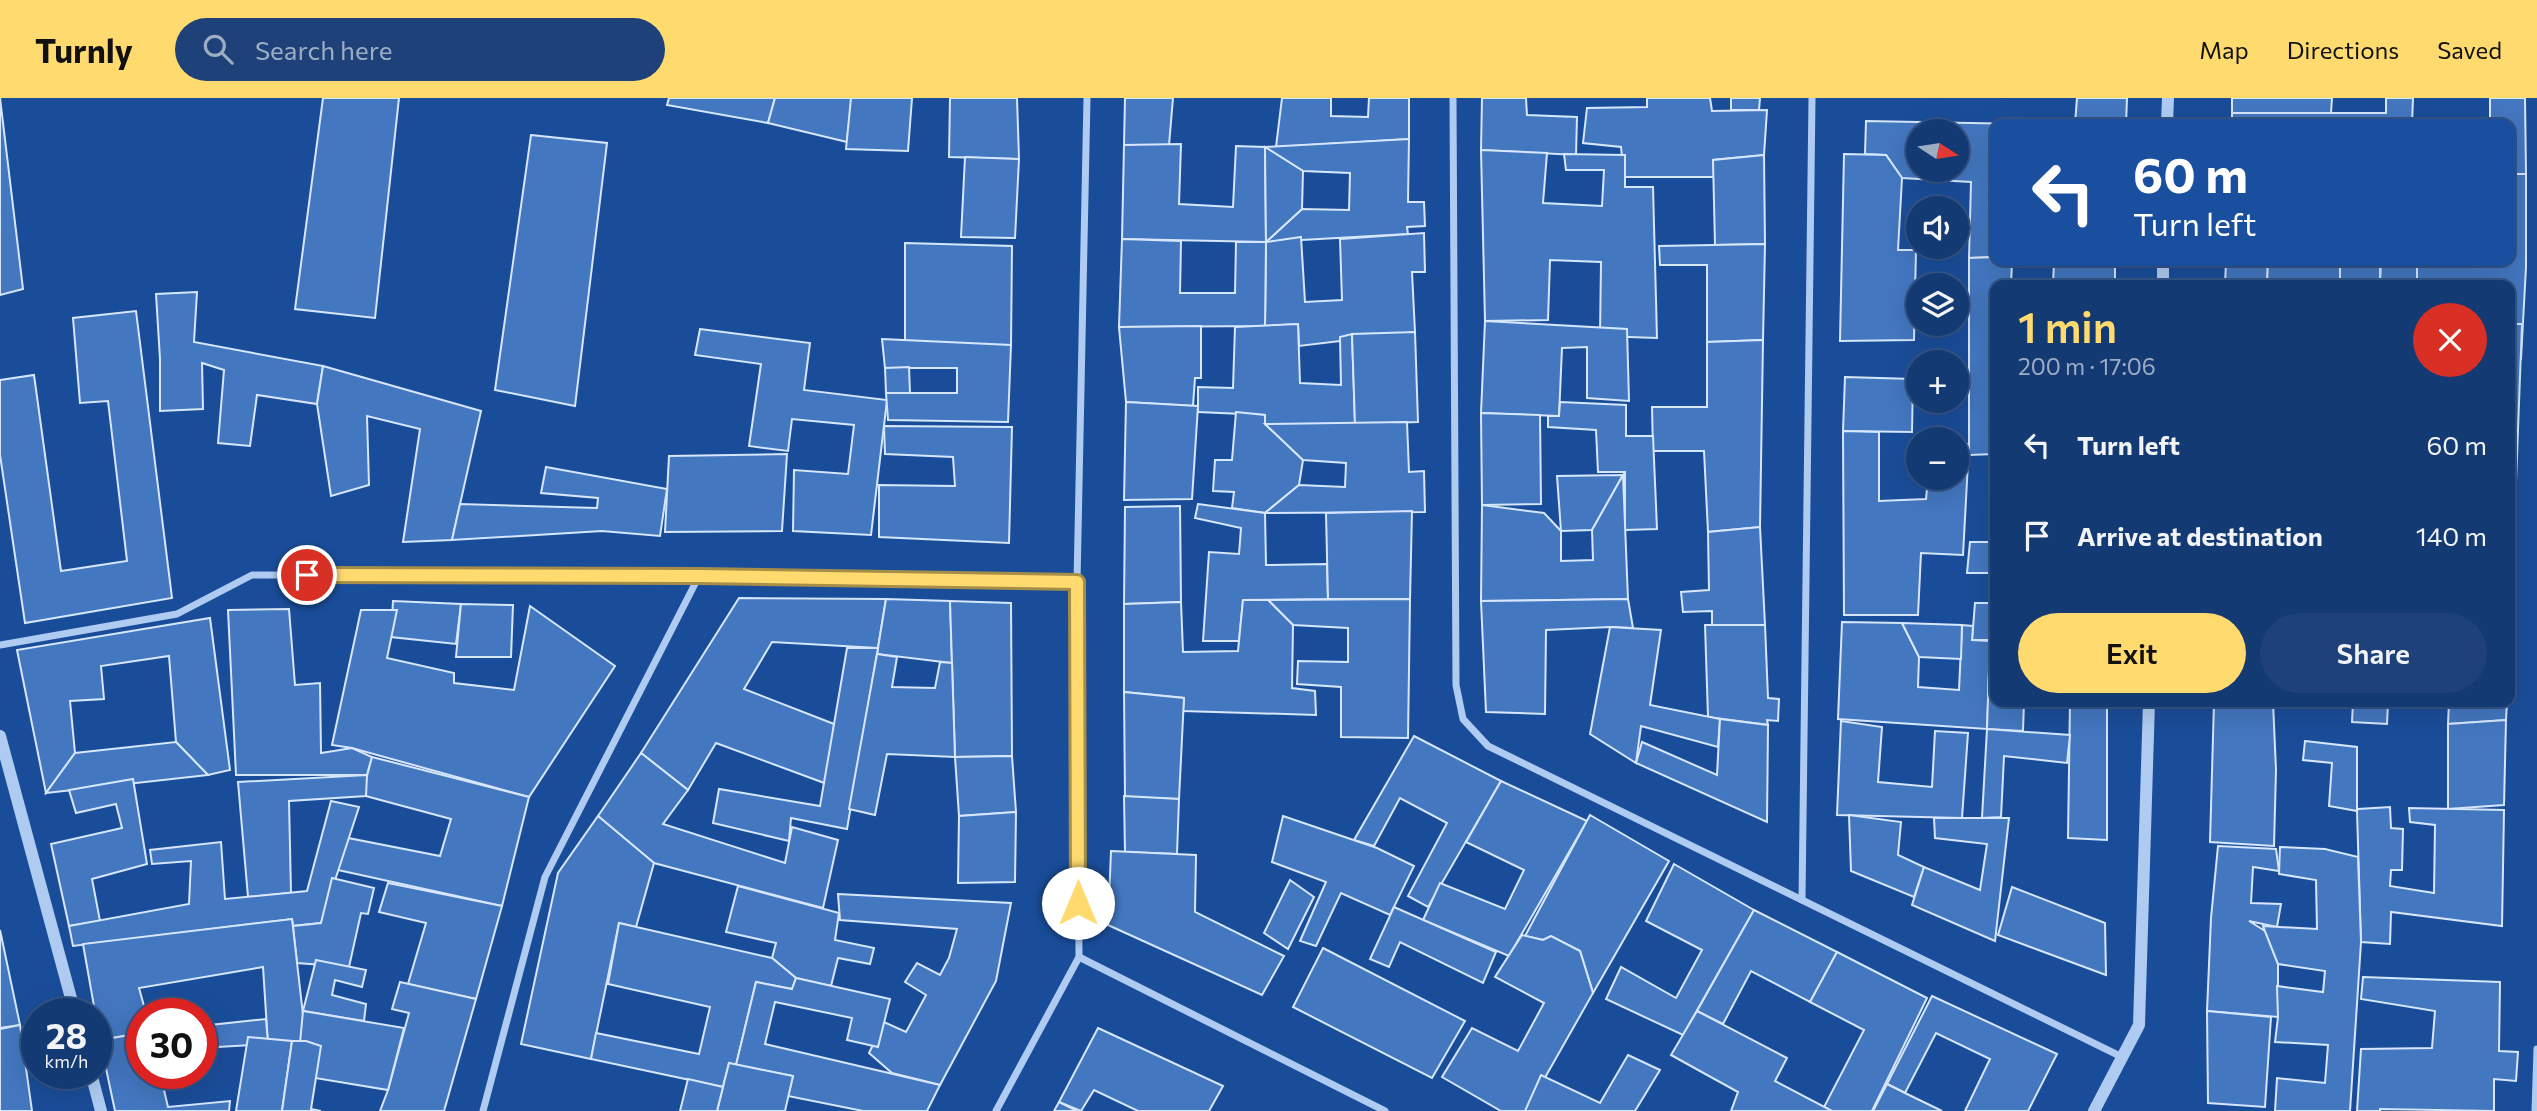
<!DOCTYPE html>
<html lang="en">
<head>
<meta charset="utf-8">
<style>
  :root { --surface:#143a73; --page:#1d4178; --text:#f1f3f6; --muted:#9dadc4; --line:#335485; --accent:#ffda6f }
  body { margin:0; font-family:Commissioner,sans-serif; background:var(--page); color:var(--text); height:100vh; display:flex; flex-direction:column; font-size:26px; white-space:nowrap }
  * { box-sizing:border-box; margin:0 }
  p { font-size:23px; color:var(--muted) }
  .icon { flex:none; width:38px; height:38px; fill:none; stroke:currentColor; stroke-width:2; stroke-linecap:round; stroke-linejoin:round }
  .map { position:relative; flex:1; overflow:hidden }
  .panel { position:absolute; left:1990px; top:182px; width:525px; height:427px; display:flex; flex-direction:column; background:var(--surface); border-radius:14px; box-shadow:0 7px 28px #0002,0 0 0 2px var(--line) }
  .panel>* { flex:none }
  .banner { position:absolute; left:1990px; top:21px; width:525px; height:147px; border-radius:14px; box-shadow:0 7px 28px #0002,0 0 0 2px var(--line); background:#1a4fa0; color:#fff; overflow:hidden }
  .needle { width:46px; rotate:102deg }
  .tools { position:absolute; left:1906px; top:21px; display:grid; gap:14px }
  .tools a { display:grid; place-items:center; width:63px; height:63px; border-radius:50%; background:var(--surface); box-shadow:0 7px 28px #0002,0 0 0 2px var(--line); font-size:35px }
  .speed { position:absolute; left:21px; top:900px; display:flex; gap:14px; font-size:35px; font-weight:700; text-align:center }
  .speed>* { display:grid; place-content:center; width:91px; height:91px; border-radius:50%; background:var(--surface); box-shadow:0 7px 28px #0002,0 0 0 2px var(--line); line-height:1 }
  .speed small { font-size:18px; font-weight:400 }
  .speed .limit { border:10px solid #d22; background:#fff; color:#111 }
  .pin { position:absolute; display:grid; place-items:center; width:60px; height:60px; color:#fff; margin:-30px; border:4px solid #fff; border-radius:50%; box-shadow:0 2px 7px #0007 }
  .me { position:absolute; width:77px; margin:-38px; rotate:0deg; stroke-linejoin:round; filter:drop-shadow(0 0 5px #0008) }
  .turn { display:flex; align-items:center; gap:24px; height:147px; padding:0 28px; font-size:32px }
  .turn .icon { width:91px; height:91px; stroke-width:2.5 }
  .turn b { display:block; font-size:49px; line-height:60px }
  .round { display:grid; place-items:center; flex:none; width:74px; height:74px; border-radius:37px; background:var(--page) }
  .head { display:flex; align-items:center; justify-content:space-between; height:119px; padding:0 28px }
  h1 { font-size:42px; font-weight:600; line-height:52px; color:var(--accent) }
  .primary-button { display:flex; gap:14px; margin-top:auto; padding:14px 28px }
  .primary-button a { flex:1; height:80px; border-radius:42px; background:var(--accent); color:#111; font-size:28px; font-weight:600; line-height:80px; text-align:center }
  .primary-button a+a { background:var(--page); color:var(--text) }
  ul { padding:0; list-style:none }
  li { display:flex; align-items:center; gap:21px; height:91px; padding:0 28px }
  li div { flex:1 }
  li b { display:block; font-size:26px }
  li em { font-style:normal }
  header { display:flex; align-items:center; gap:42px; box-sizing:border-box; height:98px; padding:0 35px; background:var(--accent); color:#111 }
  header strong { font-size:33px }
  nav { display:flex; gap:38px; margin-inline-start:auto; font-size:24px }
  .search { width:490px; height:63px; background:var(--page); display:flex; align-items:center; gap:18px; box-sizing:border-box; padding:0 24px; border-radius:38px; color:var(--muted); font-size:26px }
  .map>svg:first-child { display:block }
</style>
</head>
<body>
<header>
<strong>Turnly</strong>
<div class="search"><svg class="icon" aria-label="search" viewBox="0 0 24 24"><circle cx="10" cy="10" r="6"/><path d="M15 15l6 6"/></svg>Search here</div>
<nav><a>Map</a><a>Directions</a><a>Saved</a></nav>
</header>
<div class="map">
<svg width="2537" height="1013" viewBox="0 0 2537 1013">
  <rect width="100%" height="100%" fill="#1a4d99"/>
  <g fill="#4377c0" stroke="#d6e6fc" stroke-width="2" fill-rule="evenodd">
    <path d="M0 0 23 191 0 197Z"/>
    <path d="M323 0H399L375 220 295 211Z"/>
    <path d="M669 0H775L768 25 667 7Z"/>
    <path d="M775 0H852L847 44 768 25Z"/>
    <path d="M851 0H912L908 53 846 51Z"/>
    <path d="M950 0H1017L1019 61 949 59Z"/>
    <path d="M1125 0H1173L1169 47H1124Z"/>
    <path d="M1282 0H1331V18L1368 19 1369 0H1409V41L1276 49Z"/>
    <path d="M1482 0H1526L1527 17 1577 19 1576 57 1481 52Z"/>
    <path d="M1647 0H1710L1712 13 1767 12 1764 57 1713 62 1714 79H1624L1621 49 1583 45 1587 10 1647 9Z"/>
    <path d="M1731 0H1760L1759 12H1731Z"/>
    <path d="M2077 0H2127L2126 26H2075Z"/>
    <path d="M2232 0H2332L2331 15H2232Z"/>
    <path d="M2386 0H2413L2412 26H2232V15H2386Z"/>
    <path d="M2490 0H2525L2526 76H2510V26H2490Z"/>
    <path d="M1866 23 2023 26H1995V159L1969 160 1971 84 1902 80 1886 57 1865 56ZM1918 33H1956V72H1918Z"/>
    <path d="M531 37 607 45 575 308 495 292Z"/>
    <path d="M1409 41 1408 104H1424L1425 128 1407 129 1408 136 1266 144 1302 111 1349 112 1350 75 1303 73 1265 49Z"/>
    <path d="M1181 46 1179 106 1233 109 1236 48 1265 49 1266 144 1122 141 1124 47Z"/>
    <path d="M1265 49 1303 73 1302 111 1266 144Z"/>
    <path d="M1481 52 1547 55 1543 105 1602 108 1604 72H1566L1564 56 1625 57V89H1653L1657 240 1600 238 1601 164 1550 162 1548 222 1485 223Z"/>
    <path d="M1844 56 1886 57 1902 80 1898 152H1916L1914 242 1840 243Z"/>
    <path d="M1764 57 1765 146 1715 147 1713 62Z"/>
    <path d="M965 59 1019 61 1015 140 961 139Z"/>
    <path d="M2510 76H2526V169L2521 261H2510V187H2417V163H2510Z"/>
    <path d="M1424 135 1425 174H1412L1415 234 1299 248 1298 226 1265 228 1266 144 1301 139 1305 204 1342 202 1340 141Z"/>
    <path d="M1122 141 1181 143 1180 195H1235L1236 144H1266L1265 228 1119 229Z"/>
    <path d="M905 145 1012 148 1011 247 905 248Z"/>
    <path d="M1765 146 1763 242 1707 244V167H1660L1659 148Z"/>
    <path d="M1995 159V163H2012L2011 187H1995V356L1969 357V160Z"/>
    <path d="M2054 163H2115V187H2053Z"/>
    <path d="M2226 163H2268L2267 187H2225Z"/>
    <path d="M2268 163H2340V186L2267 187Z"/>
    <rect x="2340" y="163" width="40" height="24"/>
    <path d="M2381 163H2417V187H2380Z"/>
    <path d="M197 194 194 244 323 268 317 306 257 297 250 348 218 345 224 272 202 265 203 311 160 313V261L156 196Z"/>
    <path d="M136 213 172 500 25 525 0 357V282L34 277 61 473 127 463 108 303 80 305 73 220Z"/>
    <path d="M1485 223 1627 231 1629 303 1587 300V249L1562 250 1559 318 1481 315Z"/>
    <path d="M1298 226 1300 285 1341 287 1340 239 1352 236 1355 326H1265V317L1198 314V289L1233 290 1235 229Z"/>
    <path d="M2510 226H2522L2517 358H2510Z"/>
    <path d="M1201 228V280H1195L1193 308 1126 304 1119 229Z"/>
    <path d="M700 231 810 245 804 292 887 302 871 437 793 433 794 372 848 376 854 327 792 321 788 353 749 348 761 266 695 257Z"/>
    <path d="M1415 234 1418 324 1355 326 1352 236Z"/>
    <path d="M882 241 1011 247 1008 324 888 322 886 295H957V270H885Z"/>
    <path d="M1763 242 1760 429 1708 434 1704 353H1653L1652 309H1707V244Z"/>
    <path d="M323 268 481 313 452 442 403 444 420 331 367 318 369 387 331 398 317 306Z"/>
    <path d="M909 269 910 295H886L885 270Z"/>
    <path d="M1845 279 1913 281 1912 334 1843 333Z"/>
    <path d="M1126 304 1198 308 1192 401 1124 402Z"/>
    <path d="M1560 304 1626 307V338H1653L1657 431 1625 432V374H1598L1596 332 1548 329V318H1559Z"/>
    <path d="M1236 314 1265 317V326L1303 362 1299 387 1265 415 1232 410 1234 394 1213 393 1215 362H1232Z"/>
    <path d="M1481 315 1540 317 1541 406 1482 407Z"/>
    <path d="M1407 324 1409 374 1424 373 1425 414 1265 415 1299 387 1345 389 1346 365 1303 362 1265 326Z"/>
    <path d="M884 328 1012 329 1009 445 879 439V387L955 388 953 359 885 356Z"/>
    <path d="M1843 333 1879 334V403L1926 401 1928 380H1956V346H1969L1963 457 1921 455 1918 517H1844Z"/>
    <path d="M787 356 782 433 665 434 669 358Z"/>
    <path d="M2510 358H2517L2510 533Z"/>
    <path d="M546 369 667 391 660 438 602 433 452 442 460 406 597 410 598 400 541 395Z"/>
    <path d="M1623 377 1592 432 1561 433 1557 378Z"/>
    <path d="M1623 377 1628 501 1481 503 1482 407 1544 415 1561 433V463L1593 462 1592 432Z"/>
    <path d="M1198 406 1265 415 1266 467 1327 466 1328 501 1243 502 1239 543H1203L1209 454 1239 456 1241 430 1195 420Z"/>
    <path d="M1180 408 1181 504 1124 506 1125 409Z"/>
    <path d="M1412 413 1410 501H1328L1326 415Z"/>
    <path d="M1760 429 1765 527H1712V513L1683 514 1681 494 1709 492 1708 434Z"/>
    <path d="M1970 444H1995V475H1967Z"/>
    <path d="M739 500 886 501 878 550 772 544 744 591 834 626 827 686 716 645 688 692 641 655Z"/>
    <path d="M886 501 950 503 952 565 877 556Z"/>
    <path d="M1410 501 1408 640 1341 639V589L1297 586 1298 563 1348 564V530L1293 527 1268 502Z"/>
    <path d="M1628 501 1633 530 1610 529 1546 532 1545 616 1486 614 1481 503Z"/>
    <path d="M1243 502H1268L1293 527 1292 590 1315 593 1316 617 1183 613 1184 600 1124 594V506L1181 504 1183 554 1238 553Z"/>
    <path d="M393 503 461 506 456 546 391 539Z"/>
    <path d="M950 503 1011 505 1012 658 955 659Z"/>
    <path d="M1975 505H1995V542H1972Z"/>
    <path d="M461 506 513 507 511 559H456Z"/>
    <path d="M530 508 615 568 529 699 352 650 332 647 361 512H397L387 560 454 575V585L514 592Z"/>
    <path d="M289 511 295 587 320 585 321 655 352 650 372 659 367 677H236L228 512Z"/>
    <path d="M210 520 230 672 208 677 176 644 169 558 101 568 104 601 70 603 75 655 46 695 17 552Z"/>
    <path d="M1842 524 1902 525 1919 559 1918 589 1959 592 1962 527 1973 528 1972 542 1990 543 1987 631 1838 621Z"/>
    <path d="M1902 525 1962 527 1961 561 1919 559Z"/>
    <path d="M1705 527H1765L1768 600 1779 601 1778 623 1767 622 1768 627 1708 619Z"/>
    <path d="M1610 529 1661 532 1650 607 1720 621 1718 649 1641 628 1636 665 1590 636Z"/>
    <path d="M1990 543H1995V604H2024L2023 633 1987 631Z"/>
    <path d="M847 550H878L847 731 791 720 789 743 713 725 719 691 820 708Z"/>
    <path d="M877 556 897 559 892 589 935 590 940 564 952 565 955 659 887 656 875 717 849 711Z"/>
    <path d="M1124 594 1184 600 1179 701 1125 699Z"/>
    <path d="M2070 604H2107V742L2068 740Z"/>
    <path d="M2214 604H2273L2276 672 2274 748 2210 744Z"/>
    <path d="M2353 604H2388L2387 626 2352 624Z"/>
    <path d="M2449 604H2507L2506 622 2448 626Z"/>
    <path d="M1720 621 1768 627 1767 724 1636 665 1642 644 1717 677Z"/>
    <path d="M2506 622 2504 707 2448 711V626Z"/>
    <path d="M1841 623 1882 629 1878 684 1932 689 1935 633 1968 635 1962 720 1837 717Z"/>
    <path d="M1987 631 2070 637 2067 665 2004 658 2001 719 1982 720Z"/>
    <path d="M1414 638 1501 683 1428 809 1408 798 1447 725 1400 700 1374 748 1354 742Z"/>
    <path d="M2305 643 2357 649V713L2329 708 2332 665 2303 662Z"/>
    <path d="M176 644 208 677 46 695 75 655Z"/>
    <path d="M641 655 688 692 663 726 785 765 792 729 838 742 823 810 654 765 598 718Z"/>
    <path d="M1012 658 1016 714 959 718 955 659Z"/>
    <path d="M372 659 529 699 502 808 338 772 348 740 440 758 451 721 362 697Z"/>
    <path d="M367 677 366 698 289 703 291 795 248 799 238 684Z"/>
    <path d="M133 681 147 766 92 781 100 823 69 828 51 746 122 730 116 706 76 715 69 692Z"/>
    <path d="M1501 683 1587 723 1509 858 1423 822 1440 785 1505 811 1524 772 1466 744Z"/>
    <path d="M1124 698 1179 701 1177 756 1125 754Z"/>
    <path d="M331 703 359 709 321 825 293 828 292 821 73 848 69 828 189 806 191 763 152 766 150 752 221 744 225 801 307 793Z"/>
    <path d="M2390 709 2391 730 2403 731 2402 772H2391L2390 788 2434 795 2435 727 2410 724 2409 710 2504 712 2502 828 2391 814 2390 846 2361 844 2357 713 2358 711Z"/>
    <path d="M1016 714 1015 784 958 785 959 718Z"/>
    <path d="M1590 717 1669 763 1593 895 1580 853 1551 838 1543 842 1525 838Z"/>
    <path d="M1849 717 1901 724 1898 757 1924 769 1914 799 1851 773Z"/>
    <path d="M598 718 654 765 636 829 619 825 591 961 521 946 558 775Z"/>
    <path d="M1283 718 1377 750 1414 768 1390 817 1341 795 1316 848 1300 843 1326 784 1272 764Z"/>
    <path d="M1934 720H2009L1995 843 1912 807 1924 769 1980 792 1987 746 1935 740Z"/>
    <path d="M2218 748 2276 751 2279 773 2253 769 2251 805 2281 806 2277 829 2249 823 2265 833 2278 866V919L2207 913 2211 820Z"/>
    <path d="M2280 749 2325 751 2358 759 2361 844 2350 1013H2275L2277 980 2325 985 2328 947 2275 944 2278 919 2277 888 2323 894 2325 873 2278 866 2263 828 2317 831 2316 782 2279 776Z"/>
    <path d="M1111 753 1196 757 1195 814 1284 858 1262 897 1108 827Z"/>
    <path d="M1674 766 1754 812 1683 937 1606 901 1621 869 1676 900 1702 852 1646 823Z"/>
    <path d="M332 780 374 790 368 816 361 815 349 869 297 865 293 828 321 825Z"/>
    <path d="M1290 782 1314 799 1288 851 1264 835Z"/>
    <path d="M388 785 502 808 476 901 408 886 426 825 379 814Z"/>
    <path d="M738 788 839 815 835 842 874 850 870 866 838 860 831 888 796 880 772 860 776 845 726 834Z"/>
    <path d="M2012 789 2105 825 2106 877 1998 837Z"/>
    <path d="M838 796 1011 805 996 883 940 987 892 975 869 955 884 924 906 934 926 897 905 884 917 865 940 877 949 860 957 831 840 822Z"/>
    <path d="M1394 809 1496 854 1483 885 1400 844 1389 869 1370 861Z"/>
    <path d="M1754 812 1837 854 1810 904 1751 873 1723 926 1697 913Z"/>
    <path d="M292 821 306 943 268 946 263 869 139 890 146 915H142V935L100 942 83 846Z"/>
    <path d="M619 825 772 860 796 880 792 891 756 884 736 967 729 965 723 989 591 961 596 935 699 956 710 909 608 886Z"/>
    <path d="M0 832 20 927 0 930Z"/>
    <path d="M1522 837 1543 842 1551 838 1580 853 1593 895 1526 1013H1501L1442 979 1472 930 1518 953 1544 905 1495 879Z"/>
    <path d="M1323 850 1465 923 1432 980 1293 909Z"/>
    <path d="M1837 854 1927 900 1872 1013H1831L1824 1009 1864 932 1810 904Z"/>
    <path d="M316 862 366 872 362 889 335 882 332 897 366 906 364 923 303 913Z"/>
    <path d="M2363 879 2500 884 2499 953 2518 954 2516 983 2494 981V1013L2380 1011V1013H2357L2361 951 2432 950 2435 913 2361 901Z"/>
    <path d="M796 880 890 901 878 949 847 942 852 920 775 904 765 946 940 987 927 1013H863L788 998 793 978 736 967 756 884 792 891Z"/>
    <path d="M400 884 476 901 444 1013H380L388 992 409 915 392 911Z"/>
    <path d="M1932 898 2057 956 2028 1013H1965L1990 961 1936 935 1905 995 1887 986Z"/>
    <path d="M303 913 404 930 388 992 297 977Z"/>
    <path d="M1697 913 1787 960 1775 983 1832 1013H1731L1738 994 1671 957Z"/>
    <path d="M2207 913 2271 919 2265 1009 2208 1005Z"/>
    <path d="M266 921 268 946 201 950V928Z"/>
    <path d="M20 927 32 1013H0V931Z"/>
    <path d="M1098 930 1223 988 1209 1013H1138L1094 992 1081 1013 1059 1004Z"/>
    <path d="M142 935V975H160L168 1009 230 1003 229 1013H115L100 942Z"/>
    <path d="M248 939 292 943 282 1013H236Z"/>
    <path d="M292 943H306L321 948 311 1011 321 1013H282Z"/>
    <path d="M1628 957 1660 972 1635 1013H1525L1541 977 1600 1005Z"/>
    <path d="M729 965 793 978 785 1013H717Z"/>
    <path d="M688 981 723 989 717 1013H680Z"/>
    <path d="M1887 986 1905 995 1942 1013H1873Z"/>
    <path d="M1059 1004 1077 1013H1054Z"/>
  </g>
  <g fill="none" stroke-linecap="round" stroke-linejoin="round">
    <g stroke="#afcbf1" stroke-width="7">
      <path d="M1453 0 1456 587 1463 621 1488 648 2122 959"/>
      <path d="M0 547 177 516 252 477 699 478 1077 484"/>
      <path d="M1802 802 1812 0"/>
      <path d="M1079 859 1385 1013"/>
      <path d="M483 1013 545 779 699 478"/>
      <path d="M996 1013 1079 859 1077 484 1087 0"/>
      <path d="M2535 1013 2537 951"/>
    </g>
    <g stroke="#afcbf1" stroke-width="12">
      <path d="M2167 26 2168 0"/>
      <path d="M2163 187V163"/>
      <path d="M0 638 75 915"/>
      <path d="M91 975 101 1013"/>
      <path d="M2094 1013 2139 927 2149 604"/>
    </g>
  </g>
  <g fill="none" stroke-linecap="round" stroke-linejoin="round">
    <g stroke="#a68e48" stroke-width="18">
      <path id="route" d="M307 477 699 478 1077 484 1078 805"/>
    </g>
    <use href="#route" stroke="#ffda6f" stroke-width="12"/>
  </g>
</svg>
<div class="tools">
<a><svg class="needle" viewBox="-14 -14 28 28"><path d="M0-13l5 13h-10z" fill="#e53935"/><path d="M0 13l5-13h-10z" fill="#9dadc4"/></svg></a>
<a><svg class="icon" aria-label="sound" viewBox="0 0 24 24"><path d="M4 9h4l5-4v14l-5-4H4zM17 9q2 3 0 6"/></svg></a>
<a><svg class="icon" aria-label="layers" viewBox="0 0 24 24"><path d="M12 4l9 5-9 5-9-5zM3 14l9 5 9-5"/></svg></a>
<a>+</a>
<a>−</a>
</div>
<div class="speed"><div>28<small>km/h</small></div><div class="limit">30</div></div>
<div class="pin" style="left:307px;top:477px;background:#d93025"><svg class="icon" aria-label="arrive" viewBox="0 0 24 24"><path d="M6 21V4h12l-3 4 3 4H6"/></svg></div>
<svg class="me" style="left:1078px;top:805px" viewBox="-20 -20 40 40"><circle r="19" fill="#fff"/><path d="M0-13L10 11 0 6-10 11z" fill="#ffda6f"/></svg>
<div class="banner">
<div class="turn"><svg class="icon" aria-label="left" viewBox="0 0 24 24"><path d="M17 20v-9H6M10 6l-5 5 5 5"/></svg><div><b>60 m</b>Turn left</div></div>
</div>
<section class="panel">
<div class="head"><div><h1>1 min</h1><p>200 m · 17:06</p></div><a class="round" style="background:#d93025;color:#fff"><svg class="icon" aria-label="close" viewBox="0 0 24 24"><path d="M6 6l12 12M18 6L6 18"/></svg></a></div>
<ul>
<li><svg class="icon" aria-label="left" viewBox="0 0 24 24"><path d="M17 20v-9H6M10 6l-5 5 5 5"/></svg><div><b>Turn left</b></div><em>60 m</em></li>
<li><svg class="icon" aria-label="arrive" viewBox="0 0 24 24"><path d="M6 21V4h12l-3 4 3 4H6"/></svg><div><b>Arrive at destination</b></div><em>140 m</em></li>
</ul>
<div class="primary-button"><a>Exit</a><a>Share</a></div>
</section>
</div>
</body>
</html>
